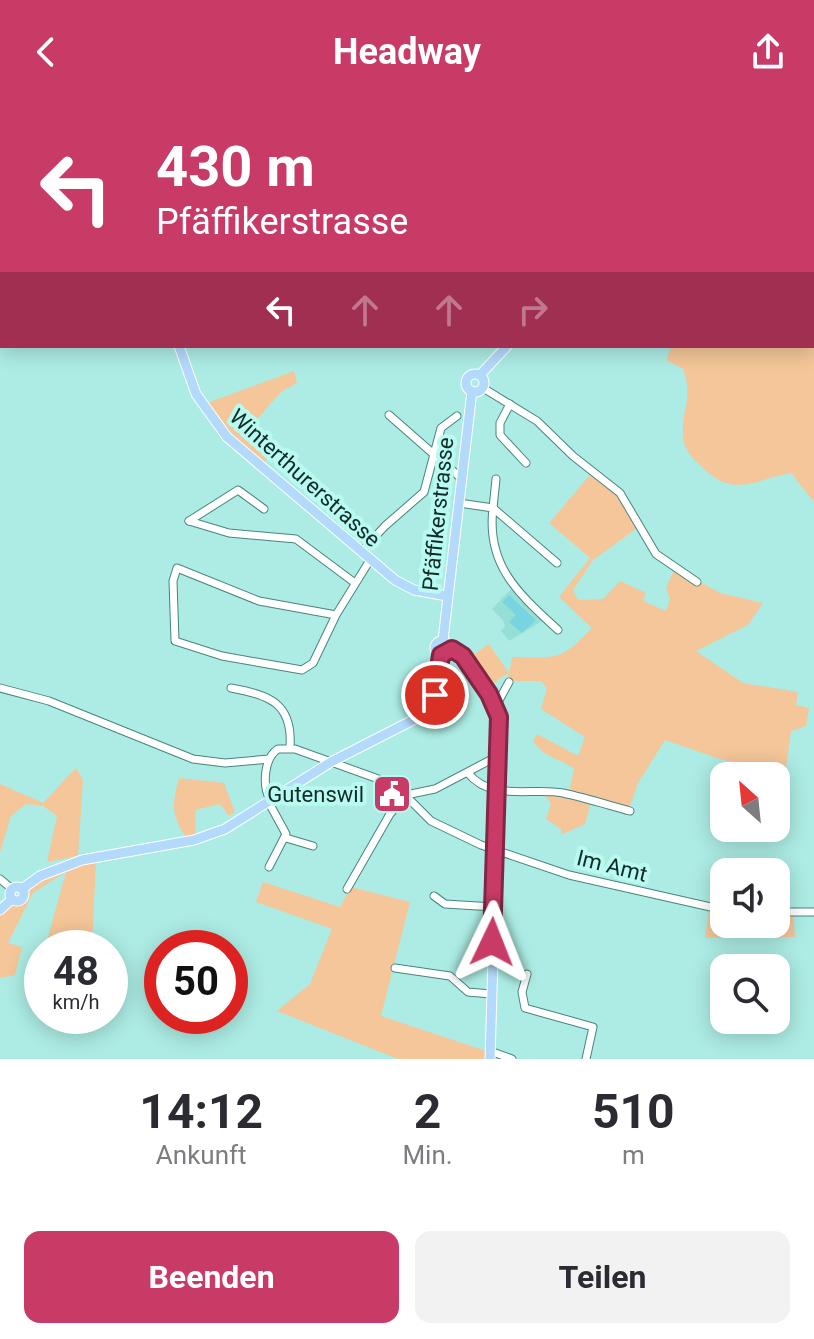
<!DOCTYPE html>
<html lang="de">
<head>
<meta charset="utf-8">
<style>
  :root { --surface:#fff; --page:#f2f2f3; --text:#2b2b33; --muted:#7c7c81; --accent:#c93b67 }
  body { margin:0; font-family:Roboto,sans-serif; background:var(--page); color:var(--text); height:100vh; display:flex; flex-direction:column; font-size:30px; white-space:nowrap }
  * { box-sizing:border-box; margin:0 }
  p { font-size:26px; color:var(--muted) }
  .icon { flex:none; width:44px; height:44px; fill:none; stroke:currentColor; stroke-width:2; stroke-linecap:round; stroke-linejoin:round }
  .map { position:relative; height:955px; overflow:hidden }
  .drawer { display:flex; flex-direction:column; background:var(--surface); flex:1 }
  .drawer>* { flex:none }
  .hud { position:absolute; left:0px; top:0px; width:814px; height:244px; box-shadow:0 4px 20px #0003; background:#c93b67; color:#fff; overflow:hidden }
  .needle { width:52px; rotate:333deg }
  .fabs { position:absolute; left:710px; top:658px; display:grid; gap:16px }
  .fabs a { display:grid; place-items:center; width:80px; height:80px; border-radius:16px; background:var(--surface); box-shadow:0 4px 20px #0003; font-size:40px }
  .speed { position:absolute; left:24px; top:826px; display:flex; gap:16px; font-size:40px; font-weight:700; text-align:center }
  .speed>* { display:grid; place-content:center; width:104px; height:104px; border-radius:50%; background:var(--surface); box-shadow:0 4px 20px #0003; line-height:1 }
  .speed small { font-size:20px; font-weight:400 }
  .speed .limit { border:12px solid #d22; background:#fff; color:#111 }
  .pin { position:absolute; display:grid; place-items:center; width:68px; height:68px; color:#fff; margin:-34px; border:4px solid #fff; border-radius:50%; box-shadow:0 2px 8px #0007 }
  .me { position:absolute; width:88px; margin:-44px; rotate:2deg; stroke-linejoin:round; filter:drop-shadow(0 0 6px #0008) }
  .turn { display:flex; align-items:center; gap:28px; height:168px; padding:0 24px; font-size:36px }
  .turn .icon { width:104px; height:104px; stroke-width:2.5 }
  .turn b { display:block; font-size:56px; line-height:68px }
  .lanes { display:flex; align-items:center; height:76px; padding:0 24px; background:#0003; justify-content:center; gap:40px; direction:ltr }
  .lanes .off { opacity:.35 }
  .eta { display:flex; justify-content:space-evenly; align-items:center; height:136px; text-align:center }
  .eta b { font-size:48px; font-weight:700; line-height:56px }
  .button { display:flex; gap:16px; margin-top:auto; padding:16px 24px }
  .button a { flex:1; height:92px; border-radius:16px; background:var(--accent); color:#fff; font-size:32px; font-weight:700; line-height:92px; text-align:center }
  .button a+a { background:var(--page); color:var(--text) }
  header { display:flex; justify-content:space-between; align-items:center; height:104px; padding:0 24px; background:var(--accent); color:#fff; font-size:36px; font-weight:700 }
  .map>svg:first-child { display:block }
</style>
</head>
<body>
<header><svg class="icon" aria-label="back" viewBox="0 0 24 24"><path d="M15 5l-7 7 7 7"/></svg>Headway<svg class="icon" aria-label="share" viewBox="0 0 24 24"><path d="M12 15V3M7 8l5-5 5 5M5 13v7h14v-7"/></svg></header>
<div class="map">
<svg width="814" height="955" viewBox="0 0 814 955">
  <rect width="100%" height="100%" fill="#acece4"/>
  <path fill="#96dfd7" d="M511 485 544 516 509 537 501 527 505 523 503 516 492 505Z"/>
  <g fill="#f4c699">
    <path d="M660 0H814V398L791 369C752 376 733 396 699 360 691 353 684 344 683 333 681 306 694 294 683 265L666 256 672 242H812V2Z"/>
    <path d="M294 267 297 279 281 288 253 320 271 350 264 359 233 331 207 299Z"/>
    <path d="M590 371 618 390 640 422 593 456 573 486 578 496 603 495 620 477 646 489 643 497 666 507 670 495 666 484 675 464 720 489 763 499 748 521 696 547 743 579 798 588 796 601 809 604 806 622 791 627 786 664 723 656 665 636 638 679 629 705 591 698 585 720 561 731V725L546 715 551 700 546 692 569 688 574 664 544 649 533 638 537 630 578 652 585 633 541 605 547 584 541 577H508V569L491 581 472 552 489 540 509 569 512 553C556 554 561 557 592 524L559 493 590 454 549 419Z"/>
    <path d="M76 664 83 676 78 752 47 758 57 712 43 702 26 700 11 712 0 748V680L43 699Z"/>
    <path d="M179 674 224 679 235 708 229 712 220 700 195 706 196 731 186 733C171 711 172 699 179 674Z"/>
    <path d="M96 756 92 844H45L66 768 33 789 8 839 22 843 15 871 0 874V811L12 801 25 797 34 779 67 764Z"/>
    <path d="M263 778 340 803 351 783 410 798 381 912 486 947V955H398L277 907 310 880 332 825 256 798Z"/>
    <path d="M709 807 724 809V820H776V810H793L795 833 705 834Z"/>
  </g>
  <path fill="#77d4e0" d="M509 491 536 516 522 529 509 518 516 511 502 498Z"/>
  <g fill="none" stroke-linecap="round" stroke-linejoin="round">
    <g stroke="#47857e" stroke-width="9">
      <g id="minor">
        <path d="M483 284 537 317 573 352 620 389 656 450 697 478"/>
        <path d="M510 300 500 319V331L526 359"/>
        <path d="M389 311 462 375"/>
        <path d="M496 375 493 404 557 459"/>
        <path d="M459 399 493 404C486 462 519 490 558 526"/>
        <path d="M189 417 229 429 296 435 355 479"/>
        <path d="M189 417 238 386 264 405"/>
        <path d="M361 448 385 422 424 388 441 324 457 312"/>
        <path d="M336 511 259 497 177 464 173 477 175 537 222 552 302 566 313 559 336 511 370 456"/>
        <path d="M0 584 49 597 193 655 225 659 269 655"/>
        <path d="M231 584C268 591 293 598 290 643"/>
        <path d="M496 602 509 578"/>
        <path d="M468 669C491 698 533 683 563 689 586 694 608 701 630 707"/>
        <path d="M406 691 435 685 498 652"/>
        <path d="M270 696C262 681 264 654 278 645H295L395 681 431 717 481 741 569 771 724 806"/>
        <path d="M268 697 286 730 269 763"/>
        <path d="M286 734 313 742"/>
        <path d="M0 775 12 785"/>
        <path d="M347 785 390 710 406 691"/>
        <path d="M434 792 445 800 494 803"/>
        <path d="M776 808H814"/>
        <path d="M395 864 450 872 468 888 491 890"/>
        <path d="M527 870 522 888 525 904 593 923 586 955"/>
        <path d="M490 947 512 955"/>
      </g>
    </g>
    <g stroke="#fff" stroke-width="11">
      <g id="major">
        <path d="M49 0 51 2"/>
        <path d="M812 110 814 111"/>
        <path d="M179 242 196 290 227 333 395 476 414 486 447 492"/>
        <circle cx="475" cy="279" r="9"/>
        <path d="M480 271 507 242"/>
        <path d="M443 536 472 287"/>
        <circle cx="442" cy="544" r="7"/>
        <path d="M449 545C473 553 496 596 500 619L490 955"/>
        <circle cx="17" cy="790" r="7"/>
        <path d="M22 785 40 772 82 756 194 736 225 725 331 658 421 612 437 587 441 551"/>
        <path d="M0 806 12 795"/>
      </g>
    </g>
    <use href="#minor" stroke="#fff" stroke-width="7"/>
    <use href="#major" stroke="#b4dafb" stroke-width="9"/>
  </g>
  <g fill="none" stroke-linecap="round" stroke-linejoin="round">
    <g stroke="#832643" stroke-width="20">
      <path id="route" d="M435 591 441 551 452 545 463 552 489 590 499 613 492 838"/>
    </g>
    <use href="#route" stroke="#c93b67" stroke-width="14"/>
  </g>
  <defs>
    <g id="civic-square" transform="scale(2)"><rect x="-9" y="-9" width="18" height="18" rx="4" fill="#c93b67" stroke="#b9faf1"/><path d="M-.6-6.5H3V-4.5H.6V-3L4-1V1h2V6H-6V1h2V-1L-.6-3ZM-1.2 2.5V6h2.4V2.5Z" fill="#fff"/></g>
  </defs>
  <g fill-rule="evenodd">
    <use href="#civic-square" x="392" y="690"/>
  </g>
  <g text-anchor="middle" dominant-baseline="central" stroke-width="8" stroke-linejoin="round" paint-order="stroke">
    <g font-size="22" fill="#112b28" stroke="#b9faf1">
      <text transform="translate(305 374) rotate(42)">Winterthurerstrasse</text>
      <text transform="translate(438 410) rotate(-84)">Pfäffikerstrasse</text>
      <text transform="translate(612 762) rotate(14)">Im Amt</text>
    </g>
    <g font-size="22" fill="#112b28" stroke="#b9faf1" text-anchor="end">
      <text x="364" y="690">Gutenswil</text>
    </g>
  </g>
</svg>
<div class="fabs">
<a><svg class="needle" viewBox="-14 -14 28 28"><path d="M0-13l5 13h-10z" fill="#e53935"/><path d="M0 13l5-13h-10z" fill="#7c7c81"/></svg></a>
<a><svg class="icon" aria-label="sound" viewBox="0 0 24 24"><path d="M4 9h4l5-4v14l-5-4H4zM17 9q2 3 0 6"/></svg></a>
<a><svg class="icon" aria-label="search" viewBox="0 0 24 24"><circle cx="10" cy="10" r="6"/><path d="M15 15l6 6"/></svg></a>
</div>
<div class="speed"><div>48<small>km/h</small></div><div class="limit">50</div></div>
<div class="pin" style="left:435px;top:591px;background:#d93025"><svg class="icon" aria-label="arrive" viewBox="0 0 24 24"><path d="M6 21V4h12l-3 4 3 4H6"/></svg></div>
<svg class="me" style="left:492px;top:838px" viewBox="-20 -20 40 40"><path d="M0-17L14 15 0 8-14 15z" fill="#c93b67" stroke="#fff" stroke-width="4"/></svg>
<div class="hud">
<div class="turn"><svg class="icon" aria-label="left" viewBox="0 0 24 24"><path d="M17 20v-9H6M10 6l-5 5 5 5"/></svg><div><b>430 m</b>Pfäffikerstrasse</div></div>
<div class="lanes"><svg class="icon" aria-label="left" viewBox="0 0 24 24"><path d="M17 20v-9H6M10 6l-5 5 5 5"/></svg><svg class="icon off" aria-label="ahead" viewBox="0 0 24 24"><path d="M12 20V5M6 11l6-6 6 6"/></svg><svg class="icon off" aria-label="ahead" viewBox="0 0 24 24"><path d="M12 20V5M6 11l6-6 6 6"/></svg><svg class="icon off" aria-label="right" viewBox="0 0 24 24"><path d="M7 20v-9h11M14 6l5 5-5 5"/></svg></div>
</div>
</div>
<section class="drawer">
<div class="eta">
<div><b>14:12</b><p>Ankunft</p></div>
<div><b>2</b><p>Min.</p></div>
<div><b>510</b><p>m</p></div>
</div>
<div class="button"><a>Beenden</a><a>Teilen</a></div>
</section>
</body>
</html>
